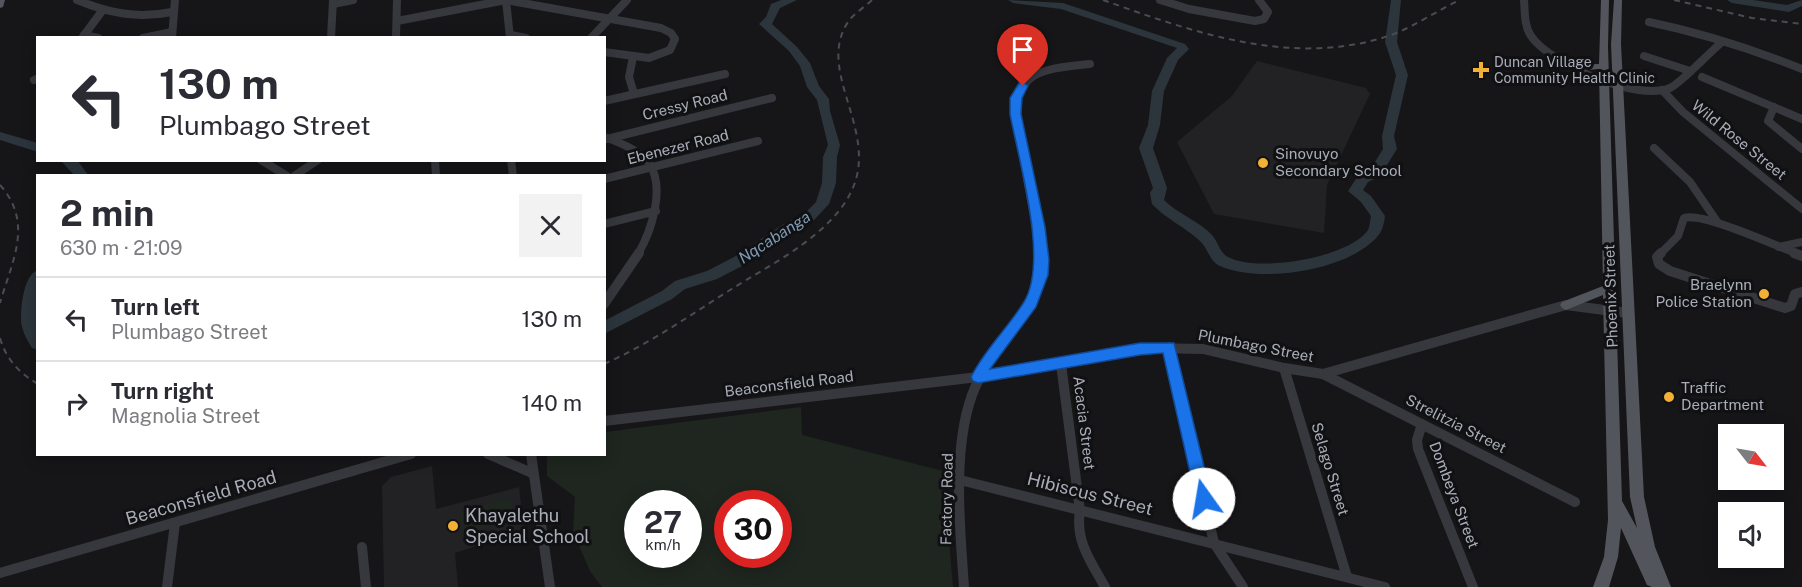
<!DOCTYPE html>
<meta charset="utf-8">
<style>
:root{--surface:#fff;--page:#f2f2f3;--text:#2b2b33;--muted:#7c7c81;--line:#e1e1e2}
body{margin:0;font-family:"Public Sans",sans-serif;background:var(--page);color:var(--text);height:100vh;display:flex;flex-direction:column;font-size:22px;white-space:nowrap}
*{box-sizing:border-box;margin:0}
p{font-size:20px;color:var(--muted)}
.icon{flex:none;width:33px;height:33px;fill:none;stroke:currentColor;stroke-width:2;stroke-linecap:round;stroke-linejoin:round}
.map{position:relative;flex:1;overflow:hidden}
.sheet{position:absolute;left:36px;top:174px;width:570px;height:282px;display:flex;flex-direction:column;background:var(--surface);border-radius:0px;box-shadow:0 3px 15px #0003}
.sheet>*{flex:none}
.guide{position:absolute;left:36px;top:36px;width:570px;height:126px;border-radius:0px;box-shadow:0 3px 15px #0003;background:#fff;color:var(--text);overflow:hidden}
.needle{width:39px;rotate:121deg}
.controls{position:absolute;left:1718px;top:424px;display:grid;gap:12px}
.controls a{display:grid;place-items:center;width:66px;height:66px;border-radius:0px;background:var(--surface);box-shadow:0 3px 15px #0003;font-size:30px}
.speed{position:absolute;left:624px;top:490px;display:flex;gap:12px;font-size:30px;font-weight:700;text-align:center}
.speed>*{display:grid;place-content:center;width:78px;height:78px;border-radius:50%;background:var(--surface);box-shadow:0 3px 15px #0003;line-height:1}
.speed small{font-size:15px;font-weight:400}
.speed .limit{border:9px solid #d22;background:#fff;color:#111}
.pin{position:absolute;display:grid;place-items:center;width:51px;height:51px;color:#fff;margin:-62px -26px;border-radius:50% 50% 50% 0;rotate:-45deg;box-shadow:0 0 6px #0007}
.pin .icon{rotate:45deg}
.me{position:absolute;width:66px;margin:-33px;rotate:347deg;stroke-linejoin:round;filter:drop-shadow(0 0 4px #0008)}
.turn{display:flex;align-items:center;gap:21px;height:126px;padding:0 24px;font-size:27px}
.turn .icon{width:78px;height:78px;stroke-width:2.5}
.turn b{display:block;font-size:42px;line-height:51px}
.round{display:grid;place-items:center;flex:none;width:63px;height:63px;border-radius:0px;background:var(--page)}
.head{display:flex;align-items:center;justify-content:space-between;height:102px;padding:0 24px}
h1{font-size:36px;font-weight:700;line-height:45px}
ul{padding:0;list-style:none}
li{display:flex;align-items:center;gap:18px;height:84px;padding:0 24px;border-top:2px solid var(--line)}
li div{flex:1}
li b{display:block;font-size:22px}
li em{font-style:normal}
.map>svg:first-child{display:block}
</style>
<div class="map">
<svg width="1802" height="587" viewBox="0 0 1802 587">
<rect width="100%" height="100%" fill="#161618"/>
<g fill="#222225">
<path d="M1257,61l109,27 4,6 -43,91 -3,48 -110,-19 -37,-72 55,-46z"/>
<path d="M432,466l4,43 83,-22 5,43 -69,23 3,34h-74l-2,-101 9,-9z"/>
</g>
<g fill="#1e261f" fill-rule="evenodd">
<path d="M801,407l1,28 141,36 10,116h-351l-12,-16 -17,-39 2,-35 -28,-21v-21l57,-1 1,-22zM638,504h50v51h-50zM728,504h50v51h-50z"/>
<path d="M511,497l3,22 -52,16 -2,-23z"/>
</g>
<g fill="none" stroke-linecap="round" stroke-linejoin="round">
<g fill="#2c353c" fill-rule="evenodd">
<path d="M781,0h16l-17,8 -8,16 25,23 13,16 9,23 10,13 1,12 10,34 -3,12 -1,26 -7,21 -15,16 -22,11 -48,34 -27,14 -32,10 -13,10 -68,35v-13l58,-30 13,-10 32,-10 27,-14 48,-32 22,-11 12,-12 6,-19 1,-26 5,-12 -11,-45 -10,-13 -7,-21 -11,-15 -30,-27 7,-7 5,-13z"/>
<path d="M1008,0l55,3 122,41 4,5 -11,11 -14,31 -4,34 -7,23 14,40 -3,12c14,14 35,21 48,35 6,7 8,18 16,22 29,16 121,1 140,-27 2,-4 2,-10 3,-14l-10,-14 -13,-11 10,-15 12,-6 13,-21 -1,-13 14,-61 -11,-33 6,-42h10l-4,42 11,33 -14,61 3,13 -17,27 -12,6 -5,8 8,6 14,20c-1,8 -3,16 -8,21 -30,34 -117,47 -157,29 -11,-5 -12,-18 -20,-25 -15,-14 -34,-22 -48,-37l-2,-11 3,-5 -14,-40 9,-23 4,-34 15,-33 10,-10 -116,-39 -48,-6z"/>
<path d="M1727,0h26l34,5 15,-5v6l-13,6 -57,-9z"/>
<path d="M0,132l38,11v9l-38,-12z"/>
<path d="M60,160h17l12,16h-14z"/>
<path d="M38,270v80l-6,-2c-4,-7 -8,-13 -10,-21 -3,-13 1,-53 16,-57z"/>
</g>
<g stroke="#37383d" stroke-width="8">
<path d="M77,0c32,13 60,19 95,12"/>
<path d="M506,0l4,38"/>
<path d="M1160,0l29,9 66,12 9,-2 4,-7 -9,-12"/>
<path d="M1524,0c1,12 0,26 7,36 19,28 106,66 139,52 10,-4 41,-37 52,-46"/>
<path d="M333,4l20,-4"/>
<path d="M397,21l109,-21 155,28 10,5 4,6 -5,11 -21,8 -45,-6"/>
<path d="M1649,22c53,11 103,27 153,47"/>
<path d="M84,35l14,3"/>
<path d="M511,35l15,3"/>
<path d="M82,38l20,-27"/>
<path d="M143,38l29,-6"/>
<path d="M172,38l3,-38"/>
<path d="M331,38l2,-38"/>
<path d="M396,38l1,-38"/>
<path d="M591,38l36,-38"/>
<path d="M1644,56l46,15"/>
<path d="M633,57l-4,20 5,17"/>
<path d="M1702,77l100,42"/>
<path d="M34,80l4,-2"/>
<path d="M1662,90l21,22 119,97"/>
<path d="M604,101l121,-27"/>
<path d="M1774,107l-6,14 34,28"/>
<path d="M604,137c15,5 35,13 45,26 17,25 2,69 -11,91"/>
<path d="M607,139l165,-41"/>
<path d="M1654,148l36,34 28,41"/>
<path d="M261,160l26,16"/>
<path d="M435,160l1,16"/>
<path d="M511,160l2,16"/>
<path d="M294,176l24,-16"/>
<path d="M604,179l154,-38"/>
<path d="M604,224l52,-13"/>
<path d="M1779,247l23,-5"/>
<path d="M1041,254l-24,-129c-4,-56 27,-56 73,-61"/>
<path d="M1660,254l18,-18 6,-18c19,-6 92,28 114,36"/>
</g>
<g stroke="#37383d" stroke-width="10">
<path d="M1661,253l-4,4 2,7 11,7 115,37 6,-2 4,-12 7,-2"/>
<path d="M1794,253l8,3"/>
<path d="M604,304l35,-51"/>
<path d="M1169,347l45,196 29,44"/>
<path d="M1061,364l19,147c-5,30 11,51 25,76"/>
<path d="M1284,368l63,209"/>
<path d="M1323,374l252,128"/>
<path d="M604,421l374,-44 174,-29 51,1 81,19 39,6 243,-69 62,8"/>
<path d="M1422,424l-5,16 1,9 55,138"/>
<path d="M488,454l44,19"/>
<path d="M531,454l19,133"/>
<path d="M960,480l425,107"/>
<path d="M362,547l4,40"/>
<path d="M0,573l411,-119"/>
<path d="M167,587l8,-64"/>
<path d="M964,587c-4,-59 -12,-136 8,-192 19,-52 73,-86 69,-142"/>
</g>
<g fill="#53555c" fill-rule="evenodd">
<path d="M0,0h5l-2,7 -3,1z"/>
<path d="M1601,0h8l-1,47 14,454 15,27 -7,-31 -19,-453 3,-44h8l-1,44 23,453 11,50 16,40h-19l-5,-2 -26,-57 -3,29 -9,30h-16l11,-30 4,-37 -5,-225 -37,15 -4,-2 -2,-3 2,-3 41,-16 -4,-217 -24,2 -5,-3 5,-3 24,-1z"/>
</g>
<g stroke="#4a4c52" stroke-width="2" stroke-dasharray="6 5" stroke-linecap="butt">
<path d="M1103,0c90,32 184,66 279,38 28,-8 52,-26 78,-38"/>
<path d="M1674,0l78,18 50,6"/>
<path d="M0,185c34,38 12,76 0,118"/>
<path d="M0,338c6,21 19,35 38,46"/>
<path d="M604,364c45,-20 85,-48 126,-74 41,-26 106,-57 124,-105 22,-57 -38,-115 -6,-163 6,-9 17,-15 24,-22"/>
</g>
</g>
<path fill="#1a73e8" stroke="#114b97" stroke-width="1.5" d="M1023,82l5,4 -6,12 -1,16 24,113 4,33 -1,15 -12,32 -46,62 150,-26h34l38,156 -2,5 -6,3 -5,-3 -3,-5 -33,-146 -23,2 -162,28 -5,-2 -2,-4c14,-28 37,-49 53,-75 25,-41 -5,-140 -14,-188v-16l9,-15z"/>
<g fill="#f2b134" stroke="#111113" stroke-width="2">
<path d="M1478 61h6v6h6v6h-6v6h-6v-6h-6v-6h6z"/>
<circle cx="1263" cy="163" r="6"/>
<circle cx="1764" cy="294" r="6"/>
<circle cx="1669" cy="397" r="6"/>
<circle cx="453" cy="526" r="6"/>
</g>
<g text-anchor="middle" stroke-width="6" stroke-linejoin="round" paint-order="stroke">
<g font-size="14" fill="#a8adb8" stroke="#111113" text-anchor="start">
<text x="1494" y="67">Duncan Village<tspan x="1494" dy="16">Community Health Clinic</tspan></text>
</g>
<g font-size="15" fill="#a8adb8" stroke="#111113">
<text transform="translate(685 105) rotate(-14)" y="5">Cressy Road</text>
<text transform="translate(1739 140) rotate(39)" y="5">Wild Rose Street</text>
<text transform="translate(678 147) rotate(-14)" y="5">Ebenezer Road</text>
<text transform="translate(1611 296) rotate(-92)" y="5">Phoenix Street</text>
<text transform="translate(1256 346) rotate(11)" y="5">Plumbago Street</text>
<text transform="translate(789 384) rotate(-7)" y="5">Beaconsfield Road</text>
<text transform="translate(1084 423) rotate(83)" y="5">Acacia Street</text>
<text transform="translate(1456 424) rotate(27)" y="5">Strelitzia Street</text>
<text transform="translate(1330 469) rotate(73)" y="5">Selago Street</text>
<text transform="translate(1454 495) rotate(69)" y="5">Dombeya Street</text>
<text transform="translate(947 499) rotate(-89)" y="5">Factory Road</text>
</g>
<g font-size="15" fill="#a8adb8" stroke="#111113" text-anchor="start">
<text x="1275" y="159">Sinovuyo<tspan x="1275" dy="17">Secondary School</tspan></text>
<text x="1752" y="290" text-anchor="end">Braelynn<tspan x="1752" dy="17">Police Station</tspan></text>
<text x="1681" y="393">Traffic<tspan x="1681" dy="17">Department</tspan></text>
</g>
<g font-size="16" font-style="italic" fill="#7f9bb3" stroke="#111113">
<text transform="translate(774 237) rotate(-33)" y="6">Nqcabanga</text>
</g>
<g font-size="18" fill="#a8adb8" stroke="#111113">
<text transform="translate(1090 494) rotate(14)" y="6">Hibiscus Street</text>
<text transform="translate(201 498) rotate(-16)" y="6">Beaconsfield Road</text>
</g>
<g font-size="18" fill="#a8adb8" stroke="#111113" text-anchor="start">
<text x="465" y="522">Khayalethu<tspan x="465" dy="21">Special School</tspan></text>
</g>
</g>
</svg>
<div class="controls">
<a><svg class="needle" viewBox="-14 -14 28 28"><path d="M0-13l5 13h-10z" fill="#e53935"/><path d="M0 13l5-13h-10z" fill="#7c7c81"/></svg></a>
<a><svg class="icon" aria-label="sound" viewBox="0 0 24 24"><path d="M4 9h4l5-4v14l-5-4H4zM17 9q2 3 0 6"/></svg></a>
</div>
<div class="speed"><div>27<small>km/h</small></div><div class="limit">30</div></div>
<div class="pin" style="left:1023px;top:86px;background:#d93025"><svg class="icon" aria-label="arrive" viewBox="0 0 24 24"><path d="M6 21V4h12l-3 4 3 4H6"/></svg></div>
<svg class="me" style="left:1204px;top:499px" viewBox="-20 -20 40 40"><circle r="19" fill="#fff"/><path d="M0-13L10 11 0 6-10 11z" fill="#1a73e8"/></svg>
<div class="guide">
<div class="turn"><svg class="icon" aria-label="left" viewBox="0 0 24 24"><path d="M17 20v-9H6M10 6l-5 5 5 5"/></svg><div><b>130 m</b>Plumbago Street</div></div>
</div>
<section class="sheet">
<div class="head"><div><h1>2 min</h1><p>630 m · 21:09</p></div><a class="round"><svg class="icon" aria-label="close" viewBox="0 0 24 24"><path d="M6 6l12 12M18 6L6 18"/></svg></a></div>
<ul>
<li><svg class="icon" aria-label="left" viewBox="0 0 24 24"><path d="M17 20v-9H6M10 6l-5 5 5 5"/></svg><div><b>Turn left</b><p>Plumbago Street</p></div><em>130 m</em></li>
<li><svg class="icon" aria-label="right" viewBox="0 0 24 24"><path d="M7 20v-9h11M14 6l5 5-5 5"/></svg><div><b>Turn right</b><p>Magnolia Street</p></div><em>140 m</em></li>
</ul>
</section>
</div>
